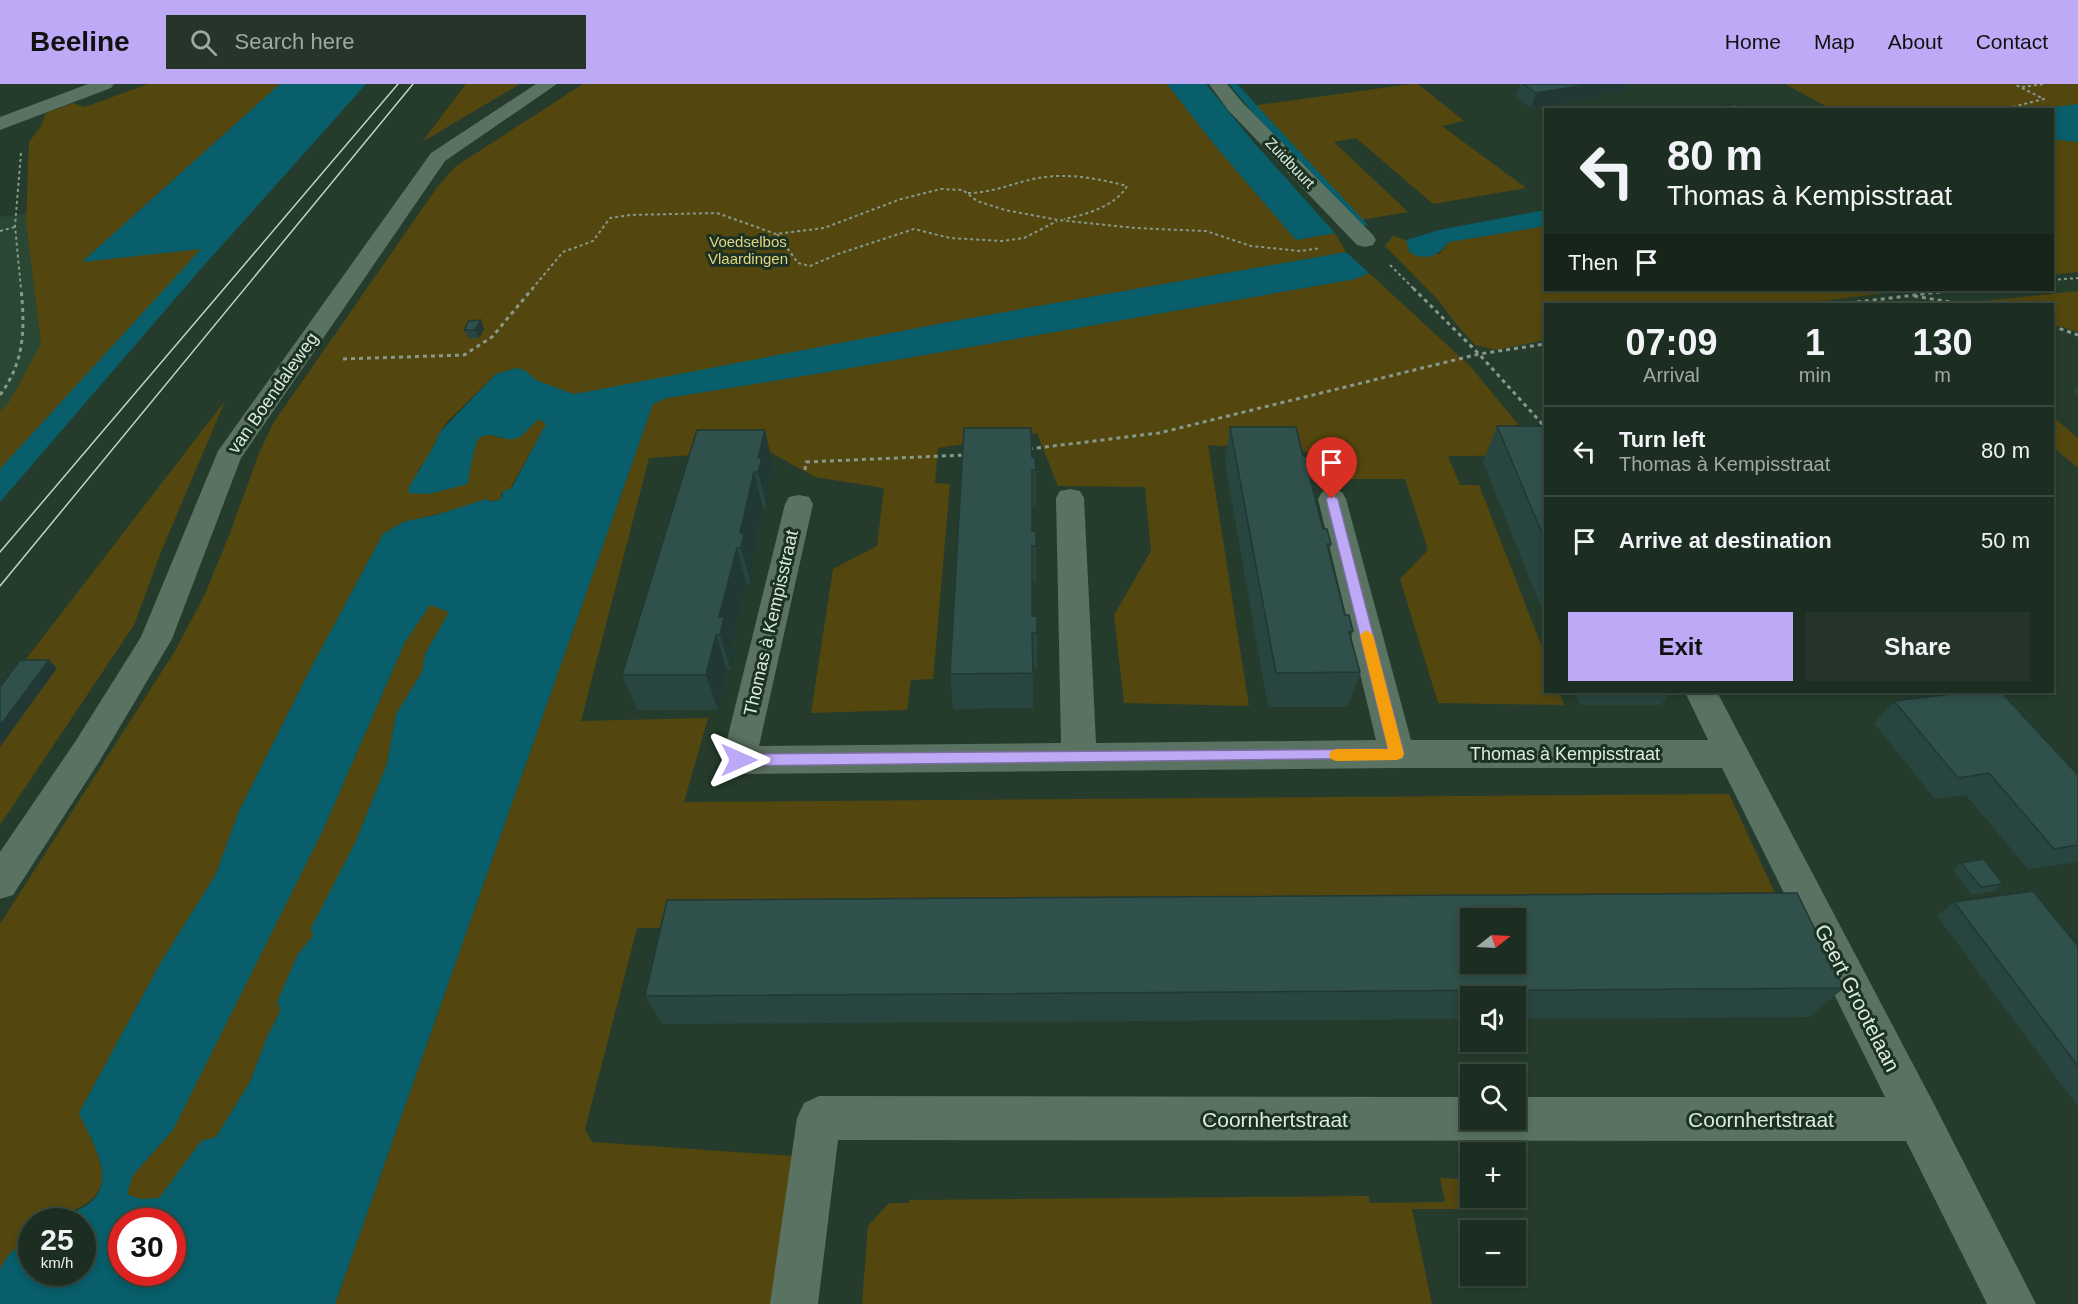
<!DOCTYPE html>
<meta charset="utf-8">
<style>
:root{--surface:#1c2d21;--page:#25352a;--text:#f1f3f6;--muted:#a0a8a5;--line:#3a493f;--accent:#bda9f5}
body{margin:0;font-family:Arial,sans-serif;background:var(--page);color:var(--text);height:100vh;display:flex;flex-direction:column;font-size:22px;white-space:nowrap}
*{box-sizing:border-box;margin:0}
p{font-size:20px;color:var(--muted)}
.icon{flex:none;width:33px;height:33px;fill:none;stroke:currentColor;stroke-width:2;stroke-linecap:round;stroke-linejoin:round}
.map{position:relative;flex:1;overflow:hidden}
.side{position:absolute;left:1544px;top:219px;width:510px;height:390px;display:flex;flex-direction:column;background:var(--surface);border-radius:0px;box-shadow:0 3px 9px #0003,0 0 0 2px var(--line)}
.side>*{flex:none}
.guide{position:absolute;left:1544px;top:24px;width:510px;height:183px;border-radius:0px;box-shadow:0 3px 9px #0003,0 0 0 2px var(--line);background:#1c2d21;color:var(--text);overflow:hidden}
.needle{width:39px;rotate:72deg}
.tools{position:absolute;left:1460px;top:824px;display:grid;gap:12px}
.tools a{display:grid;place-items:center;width:66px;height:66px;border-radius:0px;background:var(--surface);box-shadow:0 3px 9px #0003,0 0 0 2px var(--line);font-size:30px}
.speed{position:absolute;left:18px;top:1124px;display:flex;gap:12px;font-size:30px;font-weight:700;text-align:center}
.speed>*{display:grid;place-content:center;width:78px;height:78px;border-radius:50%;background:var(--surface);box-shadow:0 3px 9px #0003,0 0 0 2px var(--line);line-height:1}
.speed small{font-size:15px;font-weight:400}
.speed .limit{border:9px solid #d22;background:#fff;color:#111}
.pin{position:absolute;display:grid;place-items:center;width:51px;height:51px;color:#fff;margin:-62px -26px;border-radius:50% 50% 50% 0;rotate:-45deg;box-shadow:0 0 6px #0007}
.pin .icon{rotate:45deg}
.me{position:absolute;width:66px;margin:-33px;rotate:90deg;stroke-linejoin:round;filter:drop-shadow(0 0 4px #0008)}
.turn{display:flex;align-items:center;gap:21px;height:126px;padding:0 24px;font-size:27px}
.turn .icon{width:78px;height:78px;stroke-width:2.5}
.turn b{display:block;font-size:42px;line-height:51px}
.then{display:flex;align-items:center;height:57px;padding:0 24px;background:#0003;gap:12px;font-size:22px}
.eta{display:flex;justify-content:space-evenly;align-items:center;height:102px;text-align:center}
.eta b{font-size:36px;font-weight:600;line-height:42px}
.action{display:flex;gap:12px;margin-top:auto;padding:12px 24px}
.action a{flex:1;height:69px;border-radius:0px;background:var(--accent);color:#111;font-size:24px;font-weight:600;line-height:69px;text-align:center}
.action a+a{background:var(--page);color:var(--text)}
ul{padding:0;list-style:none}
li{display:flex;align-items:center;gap:18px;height:90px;padding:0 24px;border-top:2px solid var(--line)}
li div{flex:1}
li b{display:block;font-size:22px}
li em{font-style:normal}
header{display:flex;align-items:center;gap:36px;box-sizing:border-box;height:84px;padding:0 30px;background:var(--accent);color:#111}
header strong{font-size:28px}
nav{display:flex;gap:33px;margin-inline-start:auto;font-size:21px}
.search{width:420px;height:54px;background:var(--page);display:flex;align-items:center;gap:15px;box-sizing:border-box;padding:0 21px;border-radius:0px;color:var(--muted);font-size:22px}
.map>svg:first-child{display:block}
</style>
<header>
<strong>Beeline</strong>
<div class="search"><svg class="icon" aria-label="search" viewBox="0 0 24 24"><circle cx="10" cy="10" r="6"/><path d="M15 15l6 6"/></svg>Search here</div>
<nav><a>Home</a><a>Map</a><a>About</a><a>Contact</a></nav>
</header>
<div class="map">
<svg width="2078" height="1220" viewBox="0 0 2078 1220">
<rect width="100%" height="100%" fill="#253c2c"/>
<path fill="#294733" d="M57,125l23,176 -80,86v-254z"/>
<g fill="#53470f">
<path d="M148,0h132l-197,177 119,-12 -202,220v-58l9,-9 32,-58 -15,-122 3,-80 12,-16 5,-13 27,-10 12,4z"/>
<path d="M466,0h54l-98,58z"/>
<path d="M583,0h584l50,64 79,92 39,-7 11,19 -392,69 -340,67 -41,6 -37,-14 -19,-12 -21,6 -49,48 -7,10 -14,29 -9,10 51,1c5,-9 4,-22 9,-31 7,-12 22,-2 31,-2 14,0 20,-12 31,-20l7,5 -36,65 -9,5v5l-98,23 -20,12 -71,132 -73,145 -23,63 -55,88 -82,151c15,35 45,75 -3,96 -20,9 -21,12 -44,12l-1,13 -24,23 -7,12v-345l175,-273 30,-57 25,-61 29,-80 15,-31 164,-236 18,-20z"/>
<path d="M1411,0h7l46,37 -22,5 84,62 -93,16 -77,-66 -22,4 74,70 -48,8 -109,-114z"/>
<path d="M1785,0h293v20l-41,6 -206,-1z"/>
<path d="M2052,55l26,3v130l-26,3z"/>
<path d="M1545,142v64h365l-113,14h-252v36l-48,10 -22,-5 -18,-20 -18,-24 -54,-55 8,-10 13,4 4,13 29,1 10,-12z"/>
<path d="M1369,189l101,93 65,79 5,10 -92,1 12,29h19l66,170v37h14l5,13 -126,-2 -38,-124 28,-29 -23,-71h-81l-12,-27 -104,-7 41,261 -125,-3 -10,-88 37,-64 -6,-64 -87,-1 -21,-53 -99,15 -3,35 15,1 -17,195 -22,1 -4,30 -96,3 22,-144 44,-23 7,-58 -69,-11 -49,-27 -117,8 -68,263 127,-3 -24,84 1045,-8 60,129 -319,-5v7l-833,3 -52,201 7,13 202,14 -20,148h-439l318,-900 14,-6 149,-24 539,-95z"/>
<path d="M2078,207v41l-26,-8v-20l-88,-1z"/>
<path d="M225,317l-64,151 -27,73 -134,200v-132z"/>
<path d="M2052,332l26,22v30l-26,-22z"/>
<path d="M430,521l20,7 -25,42 -3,18 -26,42 -9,50 -31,77 -43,95 -15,18 -20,48 3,7 -14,28 -17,45 -34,55 -15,5 -42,57h-19l-14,-5 7,-19 40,-45 150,-300 82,-188z"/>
<path d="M1440,1094l18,1 7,30h-53l20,95h-570l6,-78 21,-23h20l1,-3 459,-4 1,7 75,-1z"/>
</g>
<g fill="#085e6a" fill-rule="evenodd">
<path d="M280,0h86l-167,187 -199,231v-33l201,-220 -119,13z"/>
<path d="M1167,0h39l50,61 79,88 -39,7 -79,-92z"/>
<path d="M1229,0h8l131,141 -7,1 -107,-112z"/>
<path d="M2078,20v38l-26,-3v-29l-15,-1z"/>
<path d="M1545,126v16l-96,16c-12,14 -21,19 -39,11l-4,-13 33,-10z"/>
<path d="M1346,168l23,21 -14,6 -539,95 -149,24 -14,6 -318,900h-335v-35l7,-12 24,-23 1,38h50v-51h-29c12,-6 30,-11 39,-20 25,-24 -2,-62 -13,-88l82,-151 55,-88 23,-63 73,-145 71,-132 20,-12 33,-7 50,-16 6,3 9,-3 3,-9 7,-1 35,-65 -7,-5c-7,5 -15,17 -22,19 -10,4 -19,-3 -28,-3 -5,0 -10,2 -12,7 -3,5 -9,36 -9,42l-39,10 -21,-1 2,-8 24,-39 6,-14 56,-58 21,-6 9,3 10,9 37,14 13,-2 368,-71zM430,521l19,7 -24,42 -3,18 -26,42 -9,50 -31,77 -45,87 2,8 -15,18 -21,48 4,8 -14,27 -17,45 -34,55 -15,4 -42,57 -19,1 -13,-5 6,-19 40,-45 150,-300 82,-188zM122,1137h50v51h-50z"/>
</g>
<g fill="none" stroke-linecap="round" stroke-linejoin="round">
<g stroke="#86998c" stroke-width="2" stroke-dasharray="3 3" stroke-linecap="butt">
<path d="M2022,3l22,-3"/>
<path d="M2001,26l43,-11 -30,-15"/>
<path d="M21,69l-6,73 6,63"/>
<path d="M968,109c23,0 43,-9 65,-14 32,-7 63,-1 94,7 -11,20 -42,29 -63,33"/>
<path d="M0,147l15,-4"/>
<path d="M777,150l21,29 12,3 28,-12 76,-25 36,9 52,3 22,-3 33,-17"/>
<path d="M1390,181l24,24"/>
<path d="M2052,196l26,-2"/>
<path d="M532,205l31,-37 30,-11 17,-23 20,-3 87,-2 59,21 48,-6 77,-29 40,-10 22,1 14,11 28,9 53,10 77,8 71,3 45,15 49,5 21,-3"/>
</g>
<g stroke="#86998c" stroke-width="3" stroke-dasharray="4 4" stroke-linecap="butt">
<path d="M1413,204l66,66 66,73"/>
<path d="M1914,212l48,8"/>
<path d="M1841,220l115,-14"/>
<path d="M2052,242l26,9"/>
<path d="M343,275l121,-4 28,-18 41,-49"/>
<path d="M0,311c25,-34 25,-66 21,-107"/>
<path d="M1029,365l130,-16 320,-79 66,-10"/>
<path d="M805,386l1,-8 159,-7"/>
</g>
<g fill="#5a7261" fill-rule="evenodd">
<path d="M88,0h26l-3,4 -111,42v-13z"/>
<path d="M536,0h21l-112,77 -204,297 -69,181 -73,123 -86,133 -13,4v-47l75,-110 66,-105 77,-186 213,-298z"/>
<path d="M1209,0h18l15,18 131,133 3,5 -3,5 -8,2 -8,-2 -129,-135z"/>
<path d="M1070,405l10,2 4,7 12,245 280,-3 -58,-241 4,-7 10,-2 10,2 4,7 65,241h297l-23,-48h32l217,412 102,200h-49l-81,-163 -1068,-1 -20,164h-48l27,-186 7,-15 15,-7 651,1v22h45v-22h370l-163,-329h-325l-658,6 -12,-4 -5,-10 63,-256 4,-7 10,-2 10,2 4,7 -54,242 302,-3 -5,-245 4,-7z"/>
</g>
<g stroke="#c3d3c8" stroke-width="1.5">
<path d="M0,468l398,-468"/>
<path d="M0,502l413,-502"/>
</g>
</g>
<g fill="#284540">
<path d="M1520,0h105l-3,8 -91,16 -15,-12z"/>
<path d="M484,245l-5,9h-11l-4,-8z"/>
<path d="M2078,302v10l-5,-4z"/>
<path d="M1497,342h48v191l-62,-155z"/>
<path d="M1230,343l73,29 9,14 -2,8 13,51 8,15 -2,8 16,63 8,16 -2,7 9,34 -12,35h-80l-43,-244z"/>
<path d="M697,346l76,36 -5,19 2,9 -3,13 -4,1 -11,52 2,8 -3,16 -5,-1 -14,61 3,8 -4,18h-4l-9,40h-81l-15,-35z"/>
<path d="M1032,373l4,13v36h-4v25l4,15v36h-4v34l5,17v35h-4v40l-80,1 -3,-35z"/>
<path d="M1575,608h95l-9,13h-81z"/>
<path d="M1894,617l184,74v87l-50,7 -62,-74 -31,4 -61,-76z"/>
<path d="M1961,779l42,21 -9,7 -22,4 -19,-25z"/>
<path d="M1954,818l124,44v161l-141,-191z"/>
<path d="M1844,904l-35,29 -294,2v-23h-45v23l-808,5 -17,-28z"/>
</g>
<g fill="#213834">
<path d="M1592,0h33l-3,8 -91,16 5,-15z"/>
<path d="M481,236l3,9 -5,9 -4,-8z"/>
<path d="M765,346l8,36 -5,19 2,9 -3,13 -9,-35v-14z"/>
<path d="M754,388l9,36 -11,52 2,8 -3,16 -10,-36 -1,-15z"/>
<path d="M737,464l9,35 -14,61 3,8 -4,18 -11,-35 -1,-18z"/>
<path d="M716,551l11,35 -9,40 -12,-35z"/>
<path d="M49,576l8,8 -57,79v-21z"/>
</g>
<g fill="#2f504b" stroke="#213834" stroke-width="1.5" fill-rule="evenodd">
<path d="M1523,0h69l-56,9z"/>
<path d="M1735,20l10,6h-42z"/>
<path d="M481,236l-6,10h-11l5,-9z"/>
<path d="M1497,342h48v114z"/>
<path d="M1230,343h66l7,29 5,1 4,13h-4l15,59h4l4,15h-4l18,71h4l4,16 -4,1 11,40 -84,1z"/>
<path d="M964,344h67l1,29h3l1,13h-4v61h4v15h-4v70h5v17h-5l1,40 -83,1z"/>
<path d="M697,346h68l-7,28h4l-4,14h-4l-14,61h4l-3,15h-4l-18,69h5l-4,18h-4l-10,40h-84z"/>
<path d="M20,576h29l-49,66v-39z"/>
<path d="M1969,608h32l77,83v70l-24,4 -65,-76 -31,5 -64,-77z"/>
<path d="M1984,775l19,25 -22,3 -20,-24z"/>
<path d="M2033,807l45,55v120l-124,-164z"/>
<path d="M1797,809l47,95 -1199,8 22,-96zM1470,834h45v45h-45z"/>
</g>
<path fill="#bda9f5" stroke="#7b6e9f" stroke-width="1.5" d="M1332,411l6,4 66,255 -2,4 -663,8 -5,-2 -2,-4 2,-4 5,-2 649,-5 -62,-250z"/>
<path fill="#f59e0b" d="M1367,546l6,5 31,119 -2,4 -5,2 -61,1 -5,-2 -2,-4 2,-4 5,-2h52l-28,-114z"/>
<g text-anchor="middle" stroke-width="6" stroke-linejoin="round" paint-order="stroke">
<g font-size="15" fill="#dceae0" stroke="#1b3223">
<text transform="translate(1290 79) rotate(46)" y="5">Zuidbuurt</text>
</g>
<g font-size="15" fill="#e5d280" stroke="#1b3223">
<text x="748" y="163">Voedselbos<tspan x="748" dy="17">Vlaardingen</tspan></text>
</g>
<g font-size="18" fill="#dceae0" stroke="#1b3223">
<text transform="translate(273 309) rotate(-55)" y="6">van Boendaleweg</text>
<text transform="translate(771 539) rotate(-77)" y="6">Thomas à Kempisstraat</text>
<text x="1565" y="676">Thomas à Kempisstraat</text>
</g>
<g font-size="21" fill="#dceae0" stroke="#1b3223">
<text transform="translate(1857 914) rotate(63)" y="7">Geert Grootelaan</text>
<text x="1275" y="1043">Coornhertstraat</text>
<text x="1761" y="1043">Coornhertstraat</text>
</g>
</g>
</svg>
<div class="tools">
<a><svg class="needle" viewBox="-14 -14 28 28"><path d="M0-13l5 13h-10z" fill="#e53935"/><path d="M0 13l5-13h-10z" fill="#a0a8a5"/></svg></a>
<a><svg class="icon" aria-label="sound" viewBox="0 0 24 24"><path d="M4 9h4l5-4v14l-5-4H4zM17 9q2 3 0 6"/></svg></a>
<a><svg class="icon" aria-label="search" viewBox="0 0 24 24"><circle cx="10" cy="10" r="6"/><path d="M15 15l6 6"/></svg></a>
<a>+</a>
<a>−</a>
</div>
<div class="speed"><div>25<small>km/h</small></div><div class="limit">30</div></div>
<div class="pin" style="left:1332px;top:415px;background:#d93025"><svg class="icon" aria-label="arrive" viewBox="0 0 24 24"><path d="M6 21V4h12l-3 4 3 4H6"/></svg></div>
<svg class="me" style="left:739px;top:676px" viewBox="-20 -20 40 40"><path d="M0-17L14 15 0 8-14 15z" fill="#bda9f5" stroke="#fff" stroke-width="4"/></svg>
<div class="guide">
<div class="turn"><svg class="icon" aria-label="left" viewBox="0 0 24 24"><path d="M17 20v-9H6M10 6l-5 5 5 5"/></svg><div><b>80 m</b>Thomas à Kempisstraat</div></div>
<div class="then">Then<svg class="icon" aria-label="arrive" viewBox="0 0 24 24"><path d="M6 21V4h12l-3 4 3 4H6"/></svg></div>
</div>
<section class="side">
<div class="eta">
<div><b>07:09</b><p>Arrival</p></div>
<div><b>1</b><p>min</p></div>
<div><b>130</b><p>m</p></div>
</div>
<ul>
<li><svg class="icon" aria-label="left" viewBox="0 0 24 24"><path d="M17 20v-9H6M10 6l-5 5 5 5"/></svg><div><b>Turn left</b><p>Thomas à Kempisstraat</p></div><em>80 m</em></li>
<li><svg class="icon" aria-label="arrive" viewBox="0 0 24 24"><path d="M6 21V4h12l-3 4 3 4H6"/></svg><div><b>Arrive at destination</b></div><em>50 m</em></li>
</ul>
<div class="action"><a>Exit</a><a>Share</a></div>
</section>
</div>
